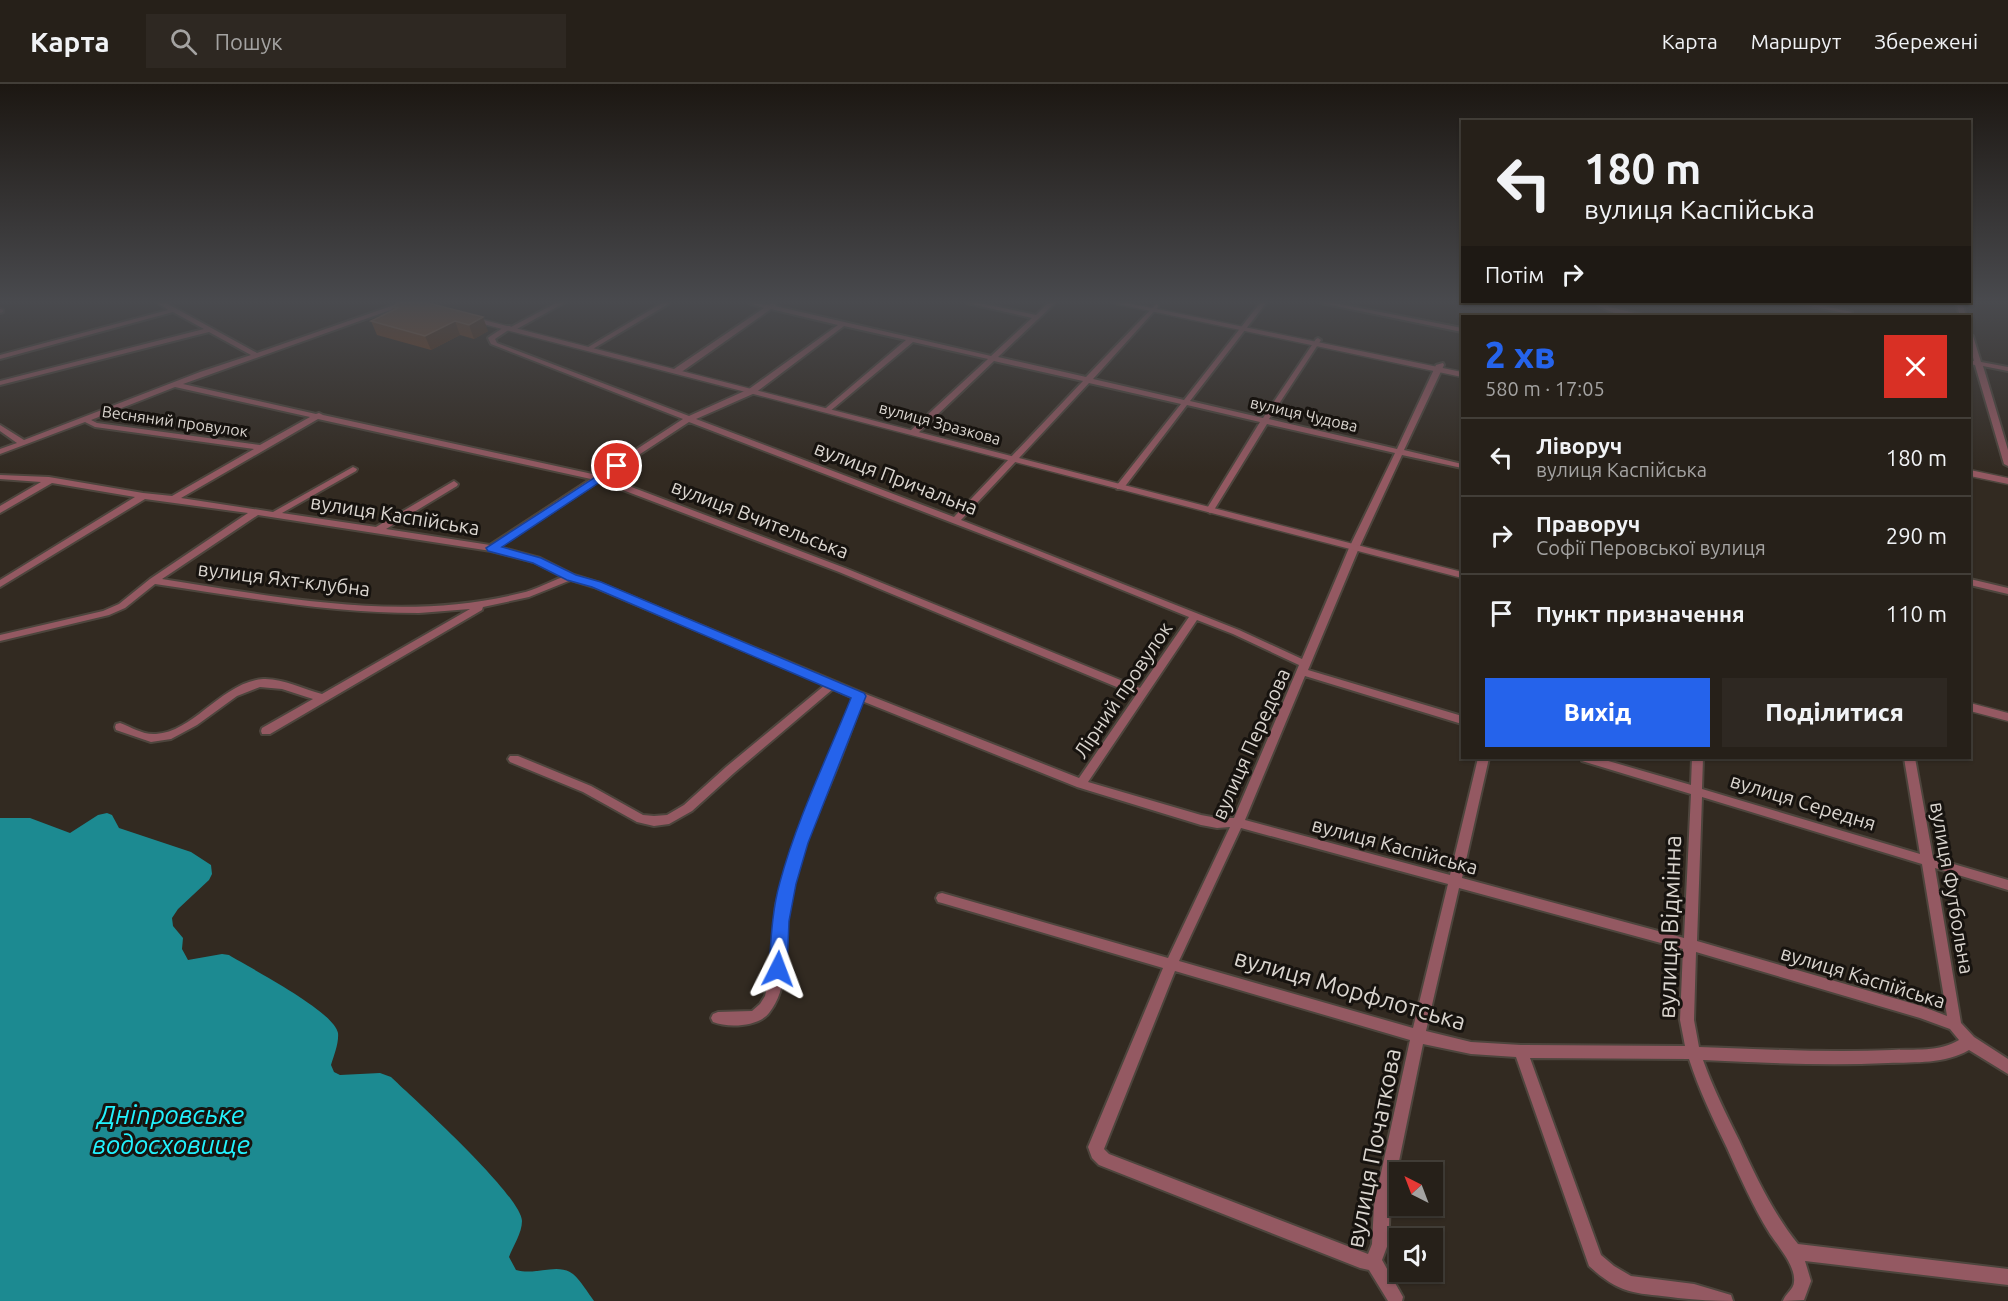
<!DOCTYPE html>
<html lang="uk">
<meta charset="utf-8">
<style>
:root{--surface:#262019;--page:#2e2822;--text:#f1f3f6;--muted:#a4a3a2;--line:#423e38;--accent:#2563eb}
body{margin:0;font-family:Ubuntu,sans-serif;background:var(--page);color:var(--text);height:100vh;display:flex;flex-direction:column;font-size:22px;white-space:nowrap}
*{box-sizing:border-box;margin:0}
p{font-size:20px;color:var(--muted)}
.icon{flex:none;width:33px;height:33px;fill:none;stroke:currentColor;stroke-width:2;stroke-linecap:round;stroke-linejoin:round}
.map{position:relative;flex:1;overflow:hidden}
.side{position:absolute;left:1461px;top:231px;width:510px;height:444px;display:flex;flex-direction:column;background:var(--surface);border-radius:0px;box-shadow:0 2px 4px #0004,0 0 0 2px var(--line)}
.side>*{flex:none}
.banner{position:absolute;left:1461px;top:36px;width:510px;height:183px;border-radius:0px;box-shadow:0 2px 4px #0004,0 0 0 2px var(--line);background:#262019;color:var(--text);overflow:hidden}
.needle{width:39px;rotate:318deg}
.buttons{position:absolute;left:1389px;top:1078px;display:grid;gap:12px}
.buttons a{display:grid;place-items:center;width:54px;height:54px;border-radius:0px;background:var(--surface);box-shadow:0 2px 4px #0004,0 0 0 2px var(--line);font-size:30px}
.pin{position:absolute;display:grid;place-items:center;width:51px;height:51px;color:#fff;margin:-26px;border:3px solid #fff;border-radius:50%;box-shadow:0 2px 6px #0007}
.me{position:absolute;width:66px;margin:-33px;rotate:3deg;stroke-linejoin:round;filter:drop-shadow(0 0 4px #0008)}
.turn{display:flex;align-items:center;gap:21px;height:126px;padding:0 24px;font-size:27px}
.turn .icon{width:78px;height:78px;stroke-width:2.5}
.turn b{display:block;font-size:42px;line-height:51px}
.then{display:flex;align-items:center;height:57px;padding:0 24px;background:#0003;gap:12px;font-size:22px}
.round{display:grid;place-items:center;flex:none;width:63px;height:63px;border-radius:0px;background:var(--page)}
.summary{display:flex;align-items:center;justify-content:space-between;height:102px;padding:0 24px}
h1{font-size:36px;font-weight:800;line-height:45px;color:var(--accent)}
.button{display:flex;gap:12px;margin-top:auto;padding:12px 24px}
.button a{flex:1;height:69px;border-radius:0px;background:var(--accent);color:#fff;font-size:24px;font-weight:800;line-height:69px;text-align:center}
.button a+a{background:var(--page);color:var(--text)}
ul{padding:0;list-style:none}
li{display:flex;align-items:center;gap:18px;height:78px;padding:0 24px;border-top:2px solid var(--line)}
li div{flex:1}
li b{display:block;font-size:22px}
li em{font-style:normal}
header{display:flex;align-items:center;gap:36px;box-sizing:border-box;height:84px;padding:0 30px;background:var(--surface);border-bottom:2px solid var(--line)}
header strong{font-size:28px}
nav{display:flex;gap:33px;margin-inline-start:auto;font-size:21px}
.search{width:420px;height:54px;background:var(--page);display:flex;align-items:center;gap:15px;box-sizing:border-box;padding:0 21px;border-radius:0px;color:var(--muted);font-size:22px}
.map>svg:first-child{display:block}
</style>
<header>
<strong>Карта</strong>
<div class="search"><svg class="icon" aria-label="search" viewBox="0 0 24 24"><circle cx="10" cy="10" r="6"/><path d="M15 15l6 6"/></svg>Пошук</div>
<nav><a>Карта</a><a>Маршрут</a><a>Збережені</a></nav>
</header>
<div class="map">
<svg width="2008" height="1217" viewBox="0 0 2008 1217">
<rect width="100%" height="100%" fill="#322a21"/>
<path fill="#1c8a91" d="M107,729l5,2 7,13 72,24 20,13 1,9 -3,6 -31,29 -6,9 1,8 10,12 -1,11 6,11 34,-6 7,1c21,13 105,56 109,78 1,10 -4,22 -7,32l3,7 6,3 40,-2 11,4c23,22 130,118 131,144 0,12 -9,25 -13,36l7,13c21,6 41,-8 57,4 8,7 15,19 21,27h-594v-483h30l40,15 28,-18z"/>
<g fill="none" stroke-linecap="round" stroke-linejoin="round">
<defs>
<g id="minor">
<path d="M158,219h8l91,50 143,-50h10l-227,81 133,30 3,-1 4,2 274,60 86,-56 -192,-75 -3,-6 1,-1 17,-11h4l1,1 45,-24h8l-49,27 -5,-1 -15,10 2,4 192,73 60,-27 89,-64 -67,-16 -91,64h-6v-4l90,-61 -15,-5 20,2 4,-2 3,2 -1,1 216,50 41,-38 -65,-15h13l56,12 12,-12h7l-57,54 88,20 70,-73 2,1v2l-65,72 91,21 76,-97h6l-76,98 73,17 53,-79 2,-1 3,2 -52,79 128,30 39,-84 7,-2 1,2 -40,85 58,14v4l-60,-13 -43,93 -51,122 154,46v8l-157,-48 -60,144 205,55 28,-117h11l-27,120 222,60 7,-144 -109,-33 -1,-3h17l93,27 1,-27h11l-1,31 218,65 -16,-96h11l18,100 75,22v10l-73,-22 26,155 13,14 34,22v15l-39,-24c-24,14 -53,12 -81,13 -62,3 -123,0 -185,-3 10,28 23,54 36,80 17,37 34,73 59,104l210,25v16l-203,-24 6,20 -7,19 -21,1c2,-7 11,-12 11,-19 2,-16 -16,-36 -24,-48 -17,-27 -30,-57 -43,-86 -14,-29 -28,-58 -38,-89l-159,-1 71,197 13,11 17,10 63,8 37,11 2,6c-19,0 -36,-1 -55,-3 -42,-6 -55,-1 -89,-32l-73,-209 -45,-3 -48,-10 -33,161 -2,39 -6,16 21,37 -1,4h-14l-19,-31 -9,-2 -261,-103 -7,-7 -4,-11 75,-179 -221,-65 -4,-1 -2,-4 2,-4 4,-1 226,65 62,-131 -13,1 -16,-3 -124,-38 -215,-86c-10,27 -20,55 -31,81 -19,46 -41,93 -45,143 -2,30 3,63 -17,88 -11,14 -41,15 -56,9l-2,-4 2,-4 5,-2 34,-1 8,-7 5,-8 6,-28 5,-63 10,-37 67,-170 -20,-9 -99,84 -42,38 -23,13 -15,2 -17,-4 -54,-30 -73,-30 -2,-3 2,-3h8l73,30 52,29 11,1 13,-1 17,-10 42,-38 99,-82 -231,-98 -23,-7 -42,17 -46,10 -1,3 -212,124h-8l-1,-3 1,-3 51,-29 -31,-10 -22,-2 -23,9 -40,29 -26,14 -20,3 -35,-12 -1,-3 1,-3 4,-1c11,4 23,12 36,11 38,-2 65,-51 107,-55 19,-1 40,10 59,15l148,-85c-17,1 -34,3 -51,4 -89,0 -176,-16 -264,-29l-30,24 -16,7 -109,26v-6l103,-24 16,-7 31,-25 98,-66 -103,-14 -145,88v-7l135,-83 -83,-14 -52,30v-7l41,-24 -41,-3v-4l49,2 94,16 29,3 82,-47 -159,-22 -10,-5 -85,32v-5l17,-6 -17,-12v-6l24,15 176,-68 51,-17 -42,-23 -209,53v-4l204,-52 -31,-17 -173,47v-4l168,-45zM844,242l62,14 -80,68 -1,2 4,2 84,-70 75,17 -77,71v4h6l77,-73 89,20 -129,136 -258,-98 59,-26zM1089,299l92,21 -64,81v4h6l64,-84 73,17 -54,88 4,3 4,-3 53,-86 128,29 -46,95 -47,111 -63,-29 -278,-110zM175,303l135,30 -50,28 -163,-22 -6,-3zM318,335l273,60 -101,66 -104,-16 71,-43 1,-2 -4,-3 -78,46 -94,-14 74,-42 1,-2 -4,-2 -80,45 -92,-14zM689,338l337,129 163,66 -49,71 -295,-120 -240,-91zM599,397l240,91 297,123 -57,83 -216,-85 -263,-110 -26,-8 -34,-17 -41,-11zM258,431l233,36 43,11 29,15c-14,5 -28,13 -42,16 -118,30 -242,4 -359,-14zM1197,536l36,14 66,31 -65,153h-17l-16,-3 -113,-33zM1702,713l220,67 25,152 -26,-10 -224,-65zM1241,744l207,56 -35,144 -234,-67zM1459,804l224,61 -3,71 5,26 -164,-1 -50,-3 -45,-11zM1696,868l224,66 30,11 9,11c-19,12 -45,9 -67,10 -64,3 -128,-1 -193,-3l-5,-27zM1175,887l235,69 -36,165 -2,39 -4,10 -259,-100 -5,-5z"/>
<path d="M662,219h8l-79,47 -6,-1z"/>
<path d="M1321,219h13l128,25v4z"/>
<path d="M1596,219h8l6,4 37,9c-16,2 -39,-2 -51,-13z"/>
<path d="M1796,219h14l42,9 -3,2z"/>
<path d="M1956,219h6l4,13h-6z"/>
<path d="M0,225l3,1v2l-3,1z"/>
<path d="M1970,250l3,2 8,26 27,5v4l-25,-5 25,84v16l-4,-2 -29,-99 -5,-1v-4l4,1 -4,-15z"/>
<path d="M1970,495l38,9v6l-38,-9z"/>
</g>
<g id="tertiary">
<path d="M1113,219h15l334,69v5z"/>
<path d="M468,232l994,256v6l-994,-258z"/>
<path d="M1970,386l38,8v6l-38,-8z"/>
<path d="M1970,619l38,10v8l-38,-10z"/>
</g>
</defs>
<use href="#minor" stroke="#4d453d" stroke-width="4"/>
<use href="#tertiary" stroke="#4d453d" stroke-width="3"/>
<use href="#minor" fill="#945962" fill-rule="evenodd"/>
<use href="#tertiary" fill="#945962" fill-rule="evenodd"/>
</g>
<path fill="#743f1f" d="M428,219l60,28 -14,8 -14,-4 -29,15 -54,-15 -6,-14 22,-10 -1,-4z"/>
<g fill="#553018">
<path d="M483,233l5,14 -14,8 -5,-14z"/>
<path d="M455,237l5,14 -29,15 -6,-14z"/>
</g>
<path fill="#7f4f32" stroke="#8d644b" stroke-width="1.5" d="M399,219h29l55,14 -14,8 -14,-4 -30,15 -54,-15 27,-13 -6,-1z"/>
<linearGradient id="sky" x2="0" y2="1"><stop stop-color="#1c1712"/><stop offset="0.56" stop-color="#494a4e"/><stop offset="1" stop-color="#494a4e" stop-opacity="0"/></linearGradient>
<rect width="2008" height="389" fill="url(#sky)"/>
<path fill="#2563eb" stroke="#184099" stroke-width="1.5" d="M617,379l4,1v4l-119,79 39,11 35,17 25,7 263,111 2,3 -58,147 -12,41 -7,37 -2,48 -3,5 -6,2 -6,-2 -3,-5c2,-29 3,-59 11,-87 17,-63 47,-124 71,-184l-259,-111 -25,-7 -34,-17 -45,-12 -2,-3z"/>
<g text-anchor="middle" stroke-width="6" stroke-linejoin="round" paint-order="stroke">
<g font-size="16" fill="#dad5cf" stroke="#17130f">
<text transform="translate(1304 330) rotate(13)" y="6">вулиця Чудова</text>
<text transform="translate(175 337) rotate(8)" y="6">Весняний провулок</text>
<text transform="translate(940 339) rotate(15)" y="6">вулиця Зразкова</text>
</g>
<g font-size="20" fill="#dad5cf" stroke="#17130f">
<text transform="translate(896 394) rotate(21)" y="7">вулиця Причальна</text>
<text transform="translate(395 431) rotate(9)" y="7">вулиця Каспійська</text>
<text transform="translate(760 435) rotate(21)" y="7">вулиця Вчительська</text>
<text transform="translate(284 495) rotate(7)" y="7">вулиця Яхт-клубна</text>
<text transform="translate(1123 606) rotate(-56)" y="7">Лірний провулок</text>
<text transform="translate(1251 660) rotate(-66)" y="7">вулиця Передова</text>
<text transform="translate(1803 718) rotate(17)" y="7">вулиця Середня</text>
<text transform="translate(1395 762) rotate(15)" y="7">вулиця Каспійська</text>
<text transform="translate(1952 804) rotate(80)" y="7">вулиця Футбольна</text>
<text transform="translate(1863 893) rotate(17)" y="7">вулиця Каспійська</text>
</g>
<g font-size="24" fill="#dad5cf" stroke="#17130f">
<text transform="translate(1670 843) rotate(-88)" y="8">вулиця Відмінна</text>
<text transform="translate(1350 906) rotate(16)" y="8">вулиця Морфлотська</text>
<text transform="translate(1374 1064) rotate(-79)" y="8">вулиця Початкова</text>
</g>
<g font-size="26" font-style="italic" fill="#22f2fe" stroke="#17130f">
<text x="171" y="1040">Дніпровське<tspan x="171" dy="30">водосховище</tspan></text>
</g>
</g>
</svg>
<div class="buttons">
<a><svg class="needle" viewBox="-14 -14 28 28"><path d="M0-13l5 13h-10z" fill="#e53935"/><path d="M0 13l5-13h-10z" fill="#a4a3a2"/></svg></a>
<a><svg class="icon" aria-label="sound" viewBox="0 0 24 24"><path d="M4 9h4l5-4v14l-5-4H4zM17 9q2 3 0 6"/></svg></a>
</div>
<div class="pin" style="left:617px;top:382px;background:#d93025"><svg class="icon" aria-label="arrive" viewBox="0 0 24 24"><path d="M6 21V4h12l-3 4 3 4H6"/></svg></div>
<svg class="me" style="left:778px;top:885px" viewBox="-20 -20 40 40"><path d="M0-17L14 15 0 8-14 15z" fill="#2563eb" stroke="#fff" stroke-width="4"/></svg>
<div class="banner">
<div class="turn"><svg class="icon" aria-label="left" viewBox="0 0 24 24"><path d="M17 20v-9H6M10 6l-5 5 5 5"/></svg><div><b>180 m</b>вулиця Каспійська</div></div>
<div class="then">Потім<svg class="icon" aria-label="right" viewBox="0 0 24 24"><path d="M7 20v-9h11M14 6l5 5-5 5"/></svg></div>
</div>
<section class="side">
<div class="summary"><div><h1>2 хв</h1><p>580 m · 17:05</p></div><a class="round" style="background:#d93025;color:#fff"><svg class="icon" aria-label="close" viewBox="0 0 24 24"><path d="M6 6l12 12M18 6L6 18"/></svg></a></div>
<ul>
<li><svg class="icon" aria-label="left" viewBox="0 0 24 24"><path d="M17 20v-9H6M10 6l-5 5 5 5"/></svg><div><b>Ліворуч</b><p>вулиця Каспійська</p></div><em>180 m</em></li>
<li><svg class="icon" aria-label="right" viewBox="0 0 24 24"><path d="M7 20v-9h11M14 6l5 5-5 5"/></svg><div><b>Праворуч</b><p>Софії Перовської вулиця</p></div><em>290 m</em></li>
<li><svg class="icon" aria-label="arrive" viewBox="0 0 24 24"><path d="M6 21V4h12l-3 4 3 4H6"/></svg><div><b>Пункт призначення</b></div><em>110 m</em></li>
</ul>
<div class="button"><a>Вихід</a><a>Поділитися</a></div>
</section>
</div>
